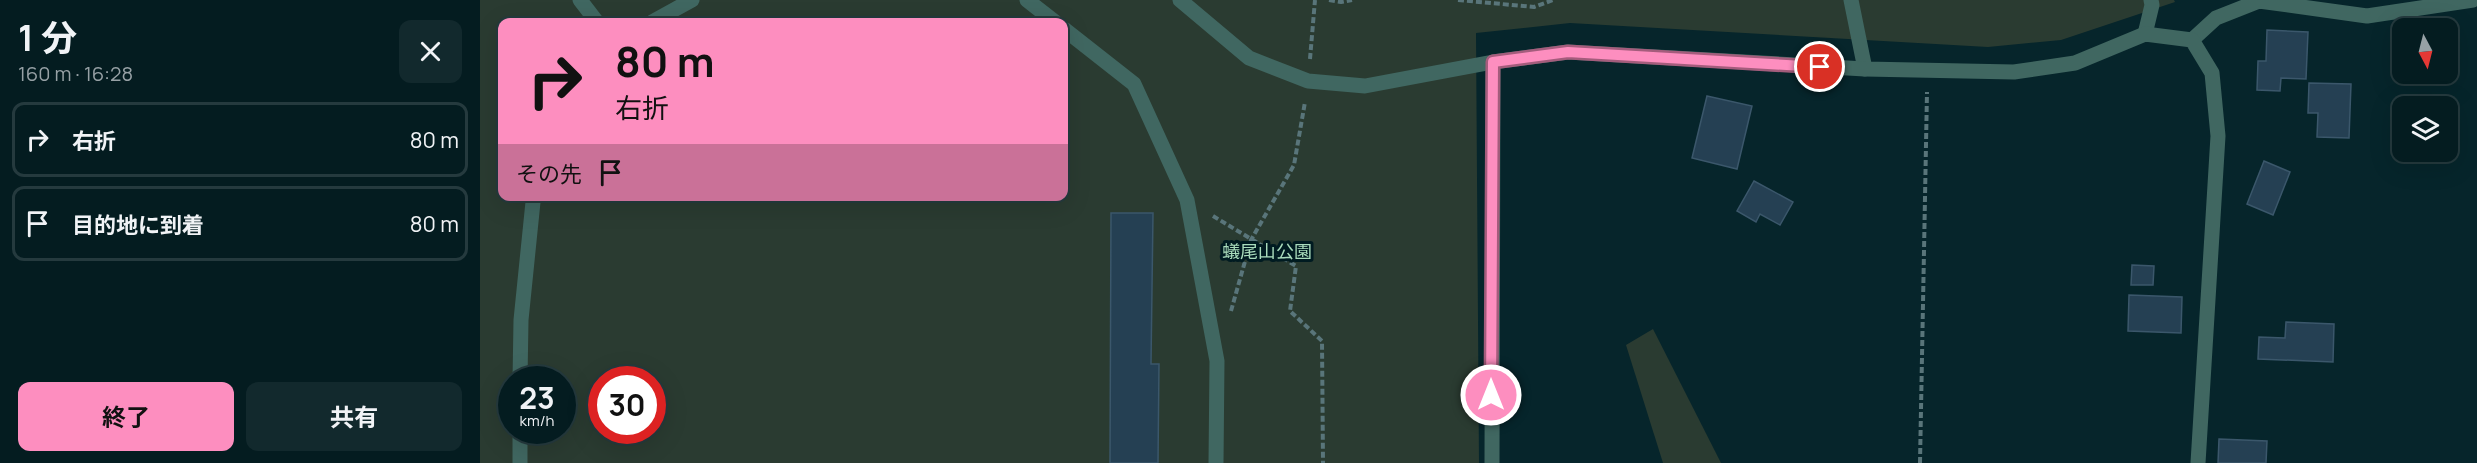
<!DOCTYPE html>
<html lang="ja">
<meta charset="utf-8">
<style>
:root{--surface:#041c20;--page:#12292d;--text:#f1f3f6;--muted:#97a1a5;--line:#253a3e;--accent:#fd8ebf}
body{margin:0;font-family:Manrope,"Noto Sans JP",sans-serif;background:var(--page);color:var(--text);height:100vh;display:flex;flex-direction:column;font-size:22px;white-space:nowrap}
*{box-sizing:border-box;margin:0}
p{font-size:20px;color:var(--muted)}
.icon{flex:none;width:33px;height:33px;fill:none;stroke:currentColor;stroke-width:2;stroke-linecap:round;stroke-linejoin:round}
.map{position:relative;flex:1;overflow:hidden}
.side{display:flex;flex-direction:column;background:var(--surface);width:480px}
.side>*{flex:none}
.banner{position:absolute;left:18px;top:18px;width:570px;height:183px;border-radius:12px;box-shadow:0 6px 24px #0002,0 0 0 2px var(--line);background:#fd8ebf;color:#111;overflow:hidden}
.needle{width:39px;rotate:173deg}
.controls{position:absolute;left:1912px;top:18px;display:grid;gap:12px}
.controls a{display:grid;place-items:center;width:66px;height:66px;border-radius:12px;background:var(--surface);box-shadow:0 6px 24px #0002,0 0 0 2px var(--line);font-size:30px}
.speed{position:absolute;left:18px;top:366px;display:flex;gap:12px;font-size:30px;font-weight:700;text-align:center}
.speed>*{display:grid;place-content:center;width:78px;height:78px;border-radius:50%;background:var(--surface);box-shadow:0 6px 24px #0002,0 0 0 2px var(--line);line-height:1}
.speed small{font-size:15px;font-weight:400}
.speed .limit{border:9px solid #d22;background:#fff;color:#111}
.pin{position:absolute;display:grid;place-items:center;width:51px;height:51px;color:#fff;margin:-26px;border:3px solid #fff;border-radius:50%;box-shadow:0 2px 6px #0007}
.me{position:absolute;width:66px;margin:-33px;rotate:0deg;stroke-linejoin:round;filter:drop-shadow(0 0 4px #0008)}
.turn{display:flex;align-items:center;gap:21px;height:126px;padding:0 18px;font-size:27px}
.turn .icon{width:78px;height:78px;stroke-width:2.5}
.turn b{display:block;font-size:42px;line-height:51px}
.then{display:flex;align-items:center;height:57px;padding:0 18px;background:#0003;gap:12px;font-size:22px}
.round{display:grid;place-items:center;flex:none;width:63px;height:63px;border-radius:12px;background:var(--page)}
.summary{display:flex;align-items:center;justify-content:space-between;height:102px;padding:0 18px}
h1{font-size:36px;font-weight:700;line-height:45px}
.cta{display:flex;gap:12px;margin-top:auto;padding:12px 18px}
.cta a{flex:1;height:69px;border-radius:12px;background:var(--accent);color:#111;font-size:24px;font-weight:700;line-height:69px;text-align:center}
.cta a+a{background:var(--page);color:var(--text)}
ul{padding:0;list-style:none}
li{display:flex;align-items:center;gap:18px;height:75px;margin:0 12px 9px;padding:0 6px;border:3px solid var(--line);border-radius:12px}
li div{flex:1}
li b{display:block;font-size:22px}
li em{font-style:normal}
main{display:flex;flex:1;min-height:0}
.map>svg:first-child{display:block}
</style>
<main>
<section class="side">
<div class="summary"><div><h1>1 分</h1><p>160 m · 16:28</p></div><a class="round"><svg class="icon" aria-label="close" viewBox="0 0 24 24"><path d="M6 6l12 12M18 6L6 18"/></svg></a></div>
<ul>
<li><svg class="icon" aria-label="right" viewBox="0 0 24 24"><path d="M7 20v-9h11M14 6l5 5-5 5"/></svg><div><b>右折</b></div><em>80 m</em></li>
<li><svg class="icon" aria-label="arrive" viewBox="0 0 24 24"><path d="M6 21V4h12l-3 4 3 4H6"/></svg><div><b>目的地に到着</b></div><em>80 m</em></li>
</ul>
<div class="cta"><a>終了</a><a>共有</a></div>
</section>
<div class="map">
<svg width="1997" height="463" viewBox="0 0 1997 463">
<rect width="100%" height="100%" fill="#06252b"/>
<g fill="#2a3b31" fill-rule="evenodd">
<path d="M0,0h1694l1,2 -114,38 -73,7 -418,-24 -94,10 3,430h-999zM22,22h562v174h-562zM32,380h50v50h-50zM122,380h50v50h-50z"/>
<path d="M1173,329l68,134h-58l-37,-118z"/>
</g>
<g fill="#254053" stroke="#3b576b" stroke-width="1.5">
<path d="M1787,30l41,2 -2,47 -25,-1 -1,13 -23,-1 1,-29h8z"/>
<path d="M1829,83l42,1 -2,54 -32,-1 1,-24h-10z"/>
<path d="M1227,96l45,10 -15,63 -45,-11z"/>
<path d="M1784,161l26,11 -17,43 -26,-11z"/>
<path d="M1274,181l39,21 -13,23 -20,-11 -4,8 -19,-11z"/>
<path d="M631,213h42l-2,151h8l-1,99h-48z"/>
<path d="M1652,265l22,1 -1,19h-22z"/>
<path d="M1649,295l53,2 -1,36 -53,-2z"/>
<path d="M1806,322l48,2 -1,38 -75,-3 1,-22 26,1z"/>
<path d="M1739,439l48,2 -1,22h-48z"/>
</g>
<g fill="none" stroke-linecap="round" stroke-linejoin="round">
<g stroke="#59757a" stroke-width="4" stroke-dasharray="6 3" stroke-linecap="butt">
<path d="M849,0l12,2 11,-2"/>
<path d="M978,0l76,7 19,-7"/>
<path d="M830,59l5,-59"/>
<path d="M733,216l83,50 -6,45 32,30 1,122"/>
<path d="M751,311l20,-71 43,-75 11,-63"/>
<path d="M1440,463l7,-371"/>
</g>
<g stroke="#406761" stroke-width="15">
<path d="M100,0l17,22"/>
<path d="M547,0l28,22"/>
<path d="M1371,0l14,69"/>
<path d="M172,22l40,-22"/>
<path d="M584,29l70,55 53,116 30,161 -1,102"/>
<path d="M1665,34l7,-29 -1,-5"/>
<path d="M40,380l1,-60 12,-118 2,-6"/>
<path d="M40,463v-33"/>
</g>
<g stroke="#406761" stroke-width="15">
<path d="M1712,40l24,-22 43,-17 108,15 106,-16"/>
<path d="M1012,463l1,-401"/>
</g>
<path stroke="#406761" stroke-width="15" d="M700,0l69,58 59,23 57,5 128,-24 75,-10 297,17 149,3 61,-9 70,-29 47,6 20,33 6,63 -20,327"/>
</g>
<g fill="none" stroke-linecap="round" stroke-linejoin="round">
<defs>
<path id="route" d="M1011,395l2,-333 75,-10 252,15"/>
</defs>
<use href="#route" stroke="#a45c7c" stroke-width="15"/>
<use href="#route" stroke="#fd8ebf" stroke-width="10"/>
</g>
<g text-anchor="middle" stroke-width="6" stroke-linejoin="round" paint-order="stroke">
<g font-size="18" fill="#a9dcbc" stroke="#001b21">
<text x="787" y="258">蟻尾山公園</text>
</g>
</g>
</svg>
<div class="controls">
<a><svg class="needle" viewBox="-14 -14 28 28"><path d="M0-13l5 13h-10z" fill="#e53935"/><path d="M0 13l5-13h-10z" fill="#97a1a5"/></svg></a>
<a><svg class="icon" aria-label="layers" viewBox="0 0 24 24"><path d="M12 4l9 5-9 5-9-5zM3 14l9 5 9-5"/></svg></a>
</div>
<div class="speed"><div>23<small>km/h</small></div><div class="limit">30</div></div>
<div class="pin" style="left:1340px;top:67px;background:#d93025"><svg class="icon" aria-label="arrive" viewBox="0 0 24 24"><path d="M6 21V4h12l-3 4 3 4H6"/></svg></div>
<svg class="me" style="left:1011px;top:395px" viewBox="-20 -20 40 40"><circle r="17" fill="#fd8ebf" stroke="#fff" stroke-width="3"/><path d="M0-11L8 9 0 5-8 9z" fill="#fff"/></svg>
<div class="banner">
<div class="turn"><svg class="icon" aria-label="right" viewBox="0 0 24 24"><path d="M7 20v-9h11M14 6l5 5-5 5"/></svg><div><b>80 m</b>右折</div></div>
<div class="then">その先<svg class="icon" aria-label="arrive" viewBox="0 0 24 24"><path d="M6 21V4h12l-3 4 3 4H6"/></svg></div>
</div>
</div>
</main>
